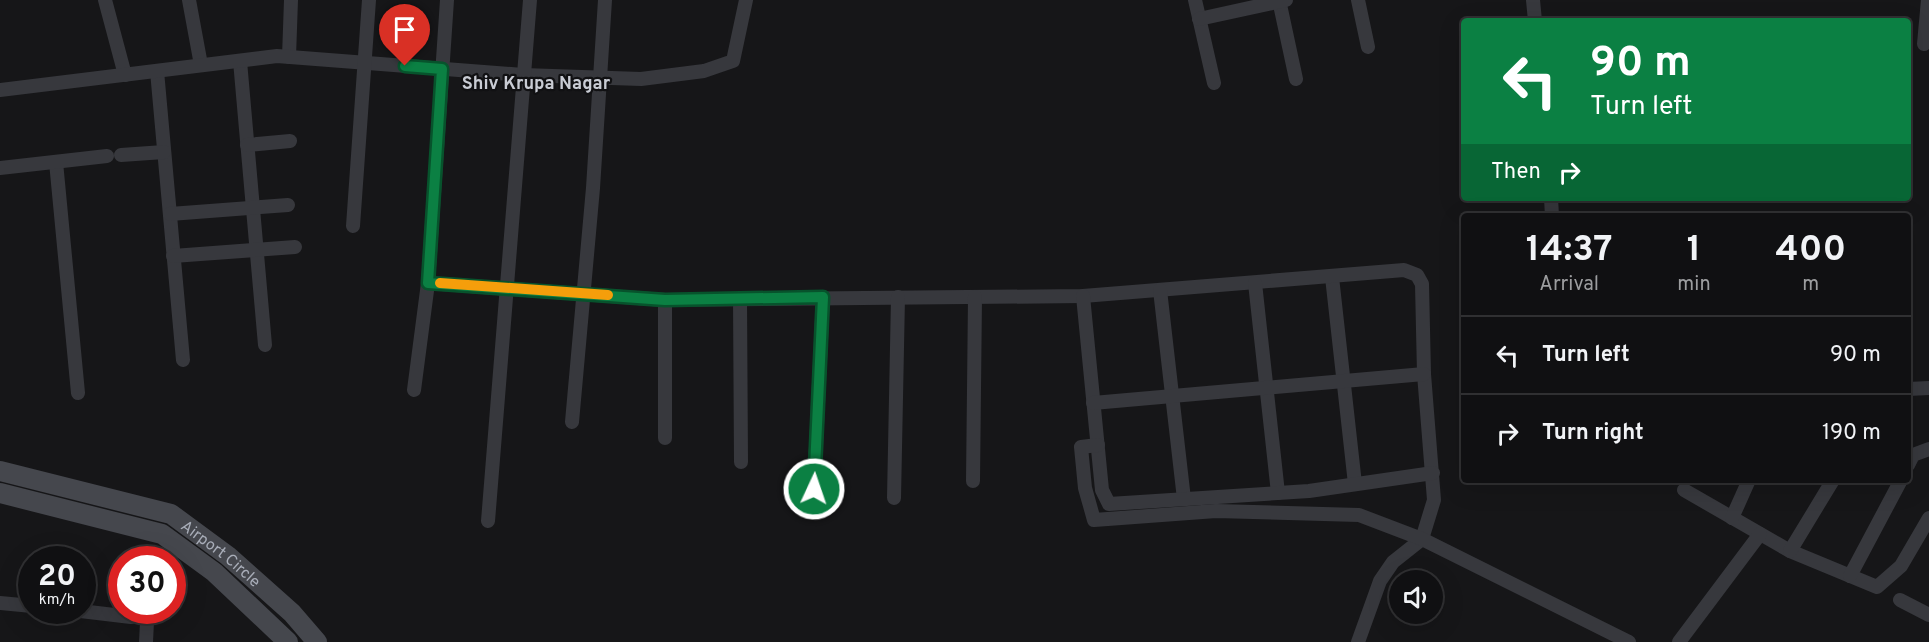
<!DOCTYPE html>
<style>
:root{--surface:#101012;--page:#19191b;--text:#f1f3f6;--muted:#9c9d9f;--line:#303032}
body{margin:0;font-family:Overpass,sans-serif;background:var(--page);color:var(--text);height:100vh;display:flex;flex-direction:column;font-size:22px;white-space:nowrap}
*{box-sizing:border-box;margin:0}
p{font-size:20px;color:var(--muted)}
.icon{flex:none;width:33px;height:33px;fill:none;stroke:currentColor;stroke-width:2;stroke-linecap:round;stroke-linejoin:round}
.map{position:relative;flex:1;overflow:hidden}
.drawer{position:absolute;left:1461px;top:213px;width:450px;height:270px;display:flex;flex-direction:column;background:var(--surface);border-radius:6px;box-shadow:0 6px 24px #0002,0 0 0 2px var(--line)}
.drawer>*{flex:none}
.hud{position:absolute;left:1461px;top:18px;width:450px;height:183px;border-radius:6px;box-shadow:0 6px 24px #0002,0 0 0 2px var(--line);background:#0b8043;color:#fff;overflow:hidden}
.tools{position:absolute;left:1389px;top:570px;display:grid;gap:12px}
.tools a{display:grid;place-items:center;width:54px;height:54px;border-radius:50%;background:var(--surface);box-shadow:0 6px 24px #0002,0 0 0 2px var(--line);font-size:30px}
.speed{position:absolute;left:18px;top:546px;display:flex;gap:12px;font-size:30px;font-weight:700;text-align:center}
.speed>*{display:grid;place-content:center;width:78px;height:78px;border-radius:50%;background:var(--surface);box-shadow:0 6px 24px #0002,0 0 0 2px var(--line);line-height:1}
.speed small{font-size:15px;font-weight:400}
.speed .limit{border:9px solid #d22;background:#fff;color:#111}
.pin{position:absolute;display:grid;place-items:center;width:51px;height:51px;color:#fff;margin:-62px -26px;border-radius:50% 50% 50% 0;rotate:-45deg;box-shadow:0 0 6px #0007}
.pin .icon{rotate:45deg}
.me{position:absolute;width:66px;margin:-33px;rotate:3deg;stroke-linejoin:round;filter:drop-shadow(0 0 4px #0008)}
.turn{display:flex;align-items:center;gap:21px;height:126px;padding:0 30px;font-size:27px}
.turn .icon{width:78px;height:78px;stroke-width:2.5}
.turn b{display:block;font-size:42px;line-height:51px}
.then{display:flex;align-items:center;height:57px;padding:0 30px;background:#0003;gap:12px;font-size:22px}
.eta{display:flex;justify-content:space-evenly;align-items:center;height:102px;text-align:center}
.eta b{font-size:36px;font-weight:700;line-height:42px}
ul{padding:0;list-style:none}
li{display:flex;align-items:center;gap:18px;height:78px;padding:0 30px;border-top:2px solid var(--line)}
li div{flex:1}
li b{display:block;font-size:22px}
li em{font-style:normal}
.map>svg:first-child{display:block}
</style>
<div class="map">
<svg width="1929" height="642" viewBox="0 0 1929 642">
<rect width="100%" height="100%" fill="#161618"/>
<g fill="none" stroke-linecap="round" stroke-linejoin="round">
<g stroke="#37383d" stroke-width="14">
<path d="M105,0l20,75"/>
<path d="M189,0l12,65"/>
<path d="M1195,0l19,83"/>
<path d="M1279,0l17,79"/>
<path d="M1358,0l10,47"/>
<path d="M1533,0l2,21"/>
<path d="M1199,19l87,-19"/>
<path d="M1924,44l4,-44"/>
<path d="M289,57l2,-57"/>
<path d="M240,61l25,284"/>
<path d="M157,71l26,289"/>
<path d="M0,90l277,-34 246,19 118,4 63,-8 29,-10 13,-61"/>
<path d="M247,145l43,-4"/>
<path d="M121,155l43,-3"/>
<path d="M56,162l22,231"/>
<path d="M0,168l107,-12"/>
<path d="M1551,198l1,18"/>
<path d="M170,214l118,-9"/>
<path d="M353,226l16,-226"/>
<path d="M173,256l122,-9"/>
<path d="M1332,277l23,207"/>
<path d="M428,283l237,17 418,-4 321,-26 13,5 5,9 2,90 10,126 -12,39 -29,23 -13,19 -22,61"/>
<path d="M1255,283l23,210"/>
<path d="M1160,290l24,209"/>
<path d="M1083,296l19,194 7,14 200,-13 124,-18"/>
<path d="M740,299l1,163"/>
<path d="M665,300v138"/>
<path d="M1908,389l21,-1"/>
<path d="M414,390l14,-107 19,-283"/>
<path d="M1093,403l331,-29"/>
<path d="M572,422l21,-234 12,-188"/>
<path d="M1098,445l-17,2 4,41 9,32 122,-9 143,4 63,24 207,103"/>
<path d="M1908,465l5,-10 16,-6"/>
<path d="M973,481l2,-184"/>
<path d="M814,489l9,-192"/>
<path d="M1684,490l106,61 87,36 24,-21 28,-48"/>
<path d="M894,498l4,-201"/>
<path d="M1732,518l17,-38"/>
<path d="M488,521l42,-521"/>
<path d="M1790,551l43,-71"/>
<path d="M1850,576l51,-96"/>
<path d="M1900,600l29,15"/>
<path d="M0,603l32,3"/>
<path d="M72,610l59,7"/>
<path d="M146,642l1,-20"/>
<path d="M1679,642l81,-108"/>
</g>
<g stroke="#45474d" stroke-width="20">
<path id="s1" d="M0,471l171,43 57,42 64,57 25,29"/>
<path d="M0,493l162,41 52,38 74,70"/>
</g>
</g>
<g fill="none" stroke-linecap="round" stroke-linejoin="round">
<defs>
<path id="route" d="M405,66l37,3 -14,214 237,17 158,-3 -9,192"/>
</defs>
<use href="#route" stroke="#07532c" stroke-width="15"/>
<use href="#route" stroke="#0b8043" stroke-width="10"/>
<path stroke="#f59e0b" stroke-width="10" d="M440,283l168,12"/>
</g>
<g text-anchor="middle" stroke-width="4.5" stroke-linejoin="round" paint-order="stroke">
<g font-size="16" fill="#a8adb8" stroke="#111113">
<text dy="6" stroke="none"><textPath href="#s1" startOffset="240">Airport Circle</textPath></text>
</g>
<g font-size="18" font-weight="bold" fill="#c9ccd4" stroke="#111113">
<text x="536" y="89">Shiv Krupa Nagar</text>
</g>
</g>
</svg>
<div class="tools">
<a><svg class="icon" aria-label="sound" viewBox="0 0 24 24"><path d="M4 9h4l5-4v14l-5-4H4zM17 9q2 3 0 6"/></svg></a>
</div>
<div class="speed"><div>20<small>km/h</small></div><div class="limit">30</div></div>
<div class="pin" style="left:405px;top:66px;background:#d93025"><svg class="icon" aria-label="arrive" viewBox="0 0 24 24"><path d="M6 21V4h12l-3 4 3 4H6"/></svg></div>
<svg class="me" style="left:814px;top:489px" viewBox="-20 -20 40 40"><circle r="17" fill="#0b8043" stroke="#fff" stroke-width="3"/><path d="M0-11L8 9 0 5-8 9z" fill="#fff"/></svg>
<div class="hud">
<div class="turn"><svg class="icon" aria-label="left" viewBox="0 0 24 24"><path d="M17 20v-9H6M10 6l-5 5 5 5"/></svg><div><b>90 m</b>Turn left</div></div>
<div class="then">Then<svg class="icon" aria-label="right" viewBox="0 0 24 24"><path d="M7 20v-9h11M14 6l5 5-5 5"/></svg></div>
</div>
<section class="drawer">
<div class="eta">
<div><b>14:37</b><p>Arrival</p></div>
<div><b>1</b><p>min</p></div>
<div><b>400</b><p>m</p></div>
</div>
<ul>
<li><svg class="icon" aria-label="left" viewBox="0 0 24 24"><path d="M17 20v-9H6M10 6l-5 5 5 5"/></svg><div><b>Turn left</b></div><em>90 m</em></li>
<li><svg class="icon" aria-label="right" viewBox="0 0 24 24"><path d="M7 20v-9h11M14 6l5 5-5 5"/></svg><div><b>Turn right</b></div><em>190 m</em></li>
</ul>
</section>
</div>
